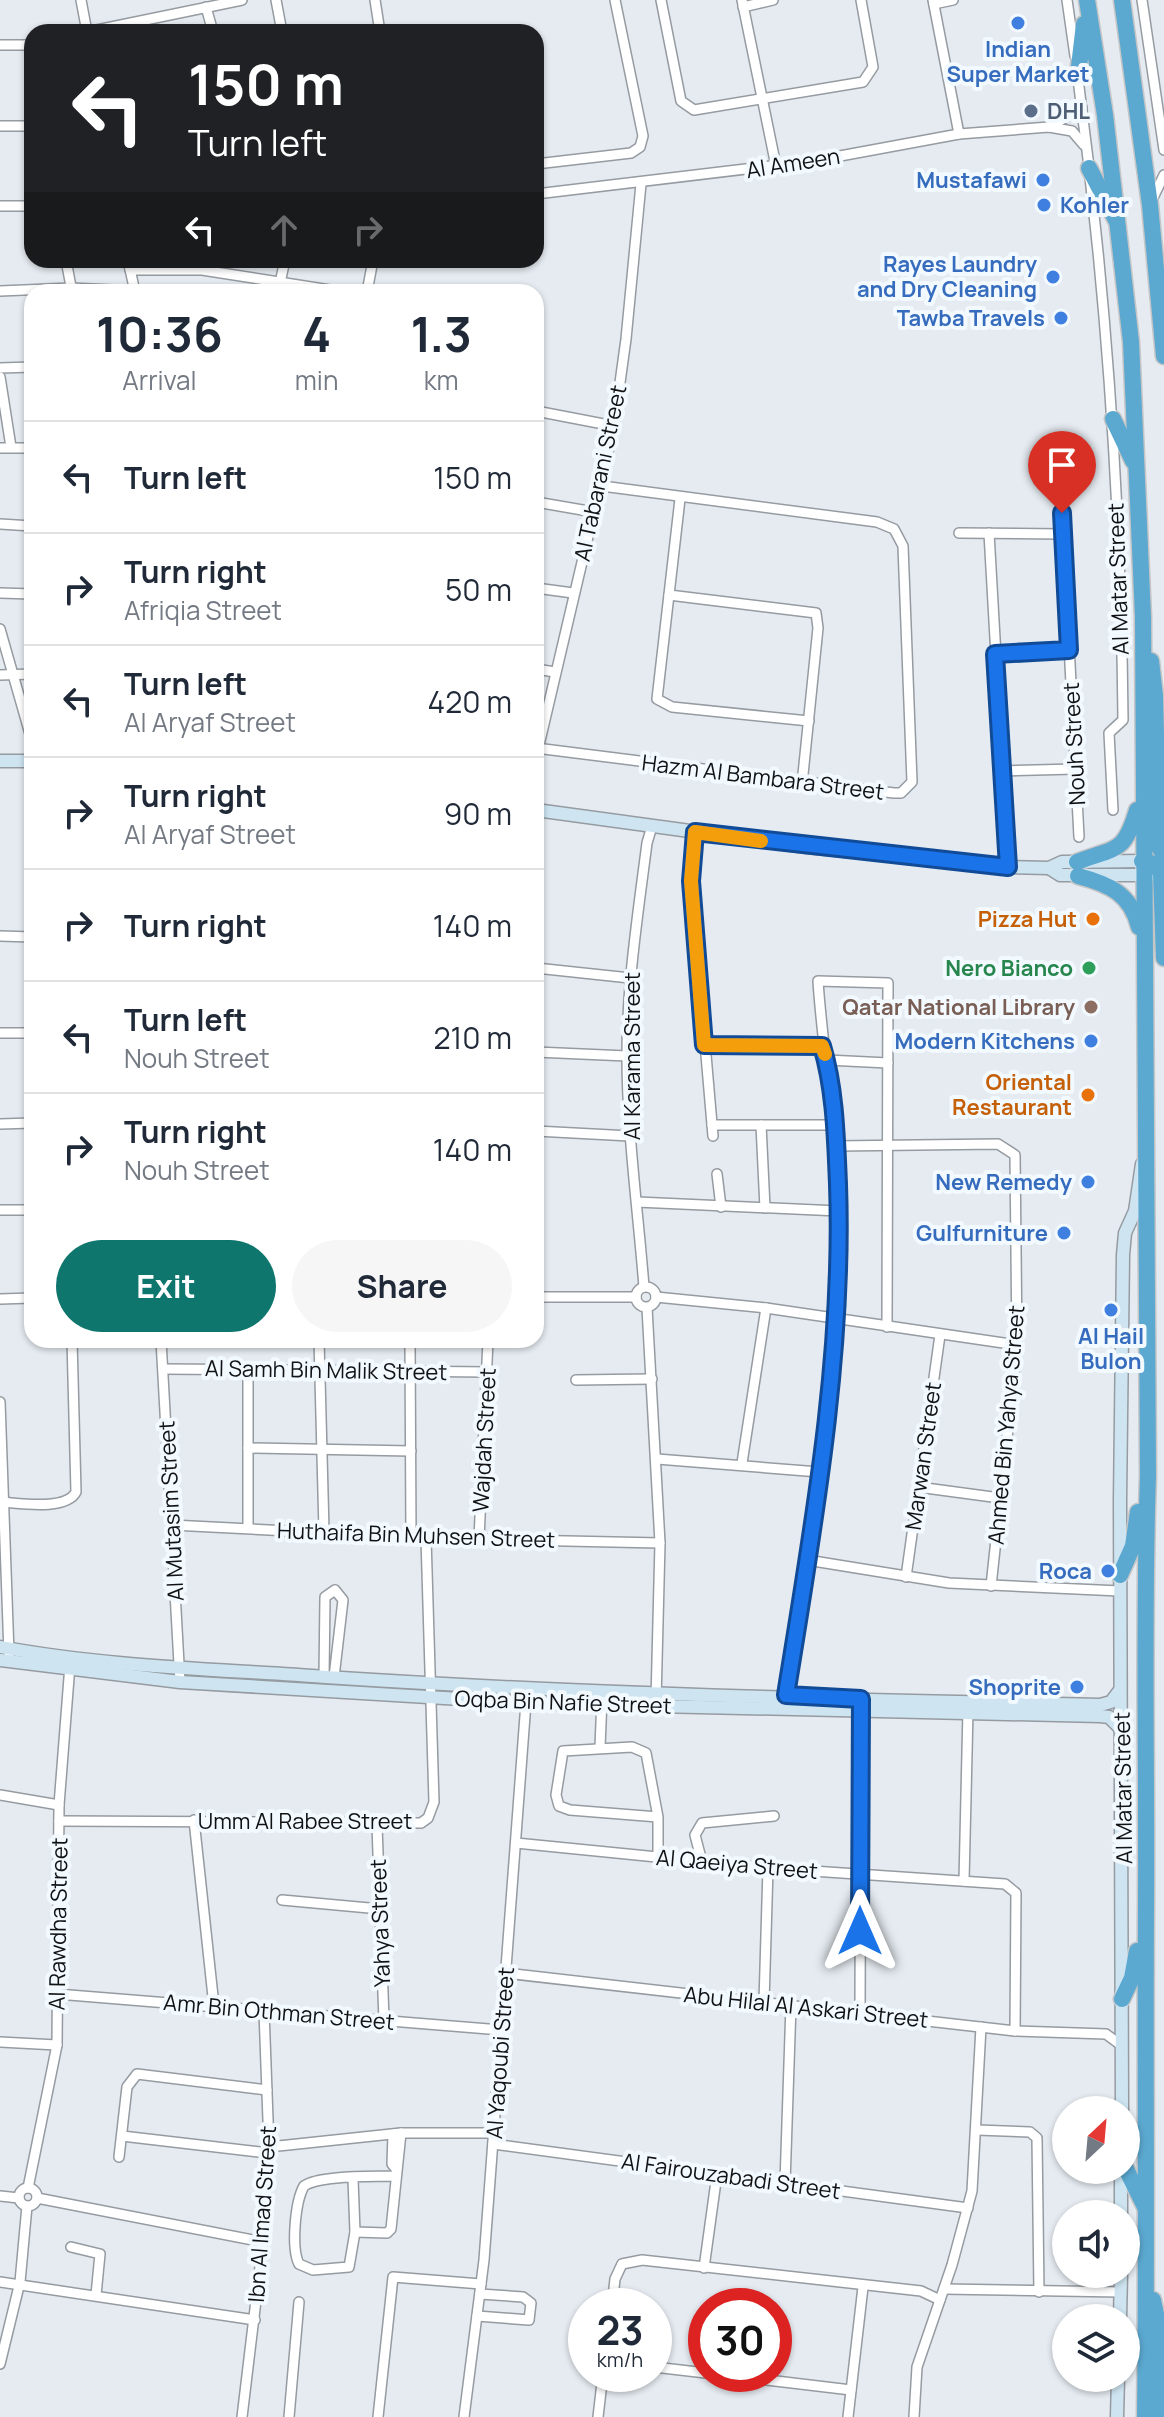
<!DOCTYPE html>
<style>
:root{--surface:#fff;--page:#f6f6f7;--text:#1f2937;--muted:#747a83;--line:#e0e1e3;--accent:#0f766e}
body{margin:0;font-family:Manrope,sans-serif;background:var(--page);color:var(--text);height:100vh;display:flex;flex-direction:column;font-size:30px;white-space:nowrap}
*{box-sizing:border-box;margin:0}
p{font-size:26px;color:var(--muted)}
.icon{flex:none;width:44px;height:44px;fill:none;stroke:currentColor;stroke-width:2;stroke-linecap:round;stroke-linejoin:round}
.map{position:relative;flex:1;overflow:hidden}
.details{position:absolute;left:24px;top:284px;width:520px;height:1064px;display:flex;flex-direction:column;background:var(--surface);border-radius:24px;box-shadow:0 2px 6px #0004}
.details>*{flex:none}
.top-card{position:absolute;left:24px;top:24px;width:520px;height:244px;border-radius:24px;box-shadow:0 2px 6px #0004;background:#202124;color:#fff;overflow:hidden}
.needle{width:52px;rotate:26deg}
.fabs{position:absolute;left:1052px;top:2096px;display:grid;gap:16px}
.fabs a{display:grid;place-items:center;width:88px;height:88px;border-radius:50%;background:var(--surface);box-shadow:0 2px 6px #0004;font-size:40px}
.speed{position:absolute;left:568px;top:2288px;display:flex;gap:16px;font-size:40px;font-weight:700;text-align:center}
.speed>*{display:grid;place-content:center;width:104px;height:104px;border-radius:50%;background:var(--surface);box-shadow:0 2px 6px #0004;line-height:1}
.speed small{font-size:20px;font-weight:400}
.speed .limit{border:12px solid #d22;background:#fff;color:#111}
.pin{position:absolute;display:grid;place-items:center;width:68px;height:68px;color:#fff;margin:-82px -34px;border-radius:50% 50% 50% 0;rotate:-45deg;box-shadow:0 0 8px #0007}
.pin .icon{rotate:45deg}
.me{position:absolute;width:88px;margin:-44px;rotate:0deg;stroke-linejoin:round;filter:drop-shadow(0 0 6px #0008)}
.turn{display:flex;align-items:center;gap:28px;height:168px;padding:0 32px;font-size:36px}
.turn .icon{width:104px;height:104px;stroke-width:2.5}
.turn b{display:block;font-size:56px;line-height:68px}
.lanes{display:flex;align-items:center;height:76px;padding:0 32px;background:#0003;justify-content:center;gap:40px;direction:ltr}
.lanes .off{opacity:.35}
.eta{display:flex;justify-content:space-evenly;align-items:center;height:136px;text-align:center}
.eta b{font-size:48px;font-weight:700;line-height:56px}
.cta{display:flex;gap:16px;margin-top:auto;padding:16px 32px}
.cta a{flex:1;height:92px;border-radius:48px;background:var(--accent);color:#fff;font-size:32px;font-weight:700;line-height:92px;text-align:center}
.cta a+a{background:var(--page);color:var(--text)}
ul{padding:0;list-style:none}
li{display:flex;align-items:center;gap:24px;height:112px;padding:0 32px;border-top:2px solid var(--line)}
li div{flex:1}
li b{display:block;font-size:30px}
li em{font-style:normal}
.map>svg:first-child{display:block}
</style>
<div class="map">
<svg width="1164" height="2417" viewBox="0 0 1164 2417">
<rect width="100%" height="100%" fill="#e5ebf1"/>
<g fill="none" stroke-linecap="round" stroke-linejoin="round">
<defs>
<g id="street">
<path d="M81,0l6,32"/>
<path d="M276,0l6,32"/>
<path d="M375,0l5,32"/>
<path d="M661,0l20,101 13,9 169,-28 10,-15 -12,-67"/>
<path d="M742,0l34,166"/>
<path d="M933,0l26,134"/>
<path d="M1067,0l8,56"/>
<path d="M1142,0l22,150"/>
<path d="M934,4l19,-4"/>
<path d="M206,7l7,25"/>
<path d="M743,7l30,-7"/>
<path d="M87,32l155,-32"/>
<path d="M0,45h32"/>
<path d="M31,45l1,16"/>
<path d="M1077,71c29,216 44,431 46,649l-14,13 4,77"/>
<path d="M0,126h32"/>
<path d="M1049,127l33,-19"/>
<path d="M536,164l95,-11 9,-6 3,-11 -28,-136"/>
<path d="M536,194l277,-33 146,-27 90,-7 23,4 12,14"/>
<path d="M1151,202l13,-27"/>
<path d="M0,206h32"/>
<path d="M66,260l6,32"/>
<path d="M128,260l7,32"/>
<path d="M130,270h72l141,22"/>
<path d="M0,291l71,-3 63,3"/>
<path d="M278,292l7,-32"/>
<path d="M367,292l6,-32"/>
<path d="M0,368l32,-1"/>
<path d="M0,377l11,70"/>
<path d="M536,411l78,15"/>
<path d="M0,448h32"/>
<path d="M1061,491l18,346"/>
<path d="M680,499l-23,200 15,8 137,14"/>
<path d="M536,502l58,10"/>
<path d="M0,524l32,2"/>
<path d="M959,533l104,1"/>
<path d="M989,533l19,334"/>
<path d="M536,588l37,5"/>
<path d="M0,593l32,1"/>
<path d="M669,595l147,18 2,15 -16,156"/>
<path d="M0,629l32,112"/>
<path d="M995,654l74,-4"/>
<path d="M536,669l19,3"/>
<path d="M0,675l32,-1"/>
<path d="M536,748l358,45h7l11,-11 -9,-236 -9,-17 -17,-7 -275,-36"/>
<path d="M536,758l78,-332 12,-87 15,-155"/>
<path d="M1001,771l74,-2"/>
<path d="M695,832l-4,49 22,255"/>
<path d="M0,936l32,1"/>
<path d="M536,968l94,10"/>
<path d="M0,1033h32"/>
<path d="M704,1045l118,1"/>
<path d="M536,1052l91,4"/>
<path d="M827,1060l61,3"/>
<path d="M0,1124l32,-1"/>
<path d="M712,1125h123"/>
<path d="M761,1125l4,83"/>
<path d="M536,1131l94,5"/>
<path d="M836,1146l162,-2 17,11 2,190 -26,241"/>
<path d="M717,1174l4,33"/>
<path d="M637,1202l202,9"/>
<path d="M0,1210h32"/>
<circle cx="646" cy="1297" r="10"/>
<path d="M644,1287c-6,-77 -17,-154 -17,-232 0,-71 11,-142 20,-212l5,-17"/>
<path d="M536,1297h100"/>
<path d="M656,1297l110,11 251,37"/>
<path d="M0,1299l32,-1"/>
<path d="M647,1308l13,235 -4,157"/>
<path d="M161,1340l19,342"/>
<path d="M319,1340l5,191"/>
<path d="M410,1340l1,196"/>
<path d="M163,1369l326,3"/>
<path d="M576,1380l76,-1"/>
<path d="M0,1402l9,252"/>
<path d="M248,1448l163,3"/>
<path d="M657,1459l162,13"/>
<path d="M742,1463l24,-155"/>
<path d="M918,1487l82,11"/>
<path d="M0,1502c19,1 66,9 76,-10l-4,-152"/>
<path d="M172,1525l254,13 234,5"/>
<path d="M248,1528v-160"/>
<path d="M479,1539l9,-199"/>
<path d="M807,1560l142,23 171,8"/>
<path d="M906,1577l34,-242"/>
<path d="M324,1676l1,-79 10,-7 8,10 -9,77"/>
<path d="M784,1701c30,-158 56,-329 55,-490 -1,-78 -16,-153 -21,-230l70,2 -1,344"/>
<path d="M600,1747l2,-49"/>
<path d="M0,1795l59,10"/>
<path d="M194,1820l20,186"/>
<path d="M59,1821l362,2 7,-5 6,-16 -8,-264"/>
<path d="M377,1825l7,196"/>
<path d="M516,1843l252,25 237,16 11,9 -1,138"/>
<path d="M658,1857v-40l-12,-64 -14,-6 -69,4 -7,44 3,11 11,4 88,7"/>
<path d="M702,1862l-7,-27 7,-12 72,-7"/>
<path d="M964,1881l4,-171"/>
<path d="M282,1900l98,9"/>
<path d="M505,1973l510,58 91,3 16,12"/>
<path d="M57,1994l444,36"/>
<path d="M764,2002l4,-134"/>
<path d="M860,2013l1,-308"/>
<path d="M0,2042l57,3"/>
<path d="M977,2130l53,2 7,6 2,154"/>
<path d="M393,2134l-1,30 4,5"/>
<path d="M122,2136l146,17"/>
<path d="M493,2144l475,64"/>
<path d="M269,2147l132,-14h92"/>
<path d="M119,2157l8,-70 10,-13 130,16"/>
<path d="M353,2179l2,53 -6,35 -36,3 -14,-6c-8,-16 -4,-62 5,-78 16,-11 69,-9 91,-10"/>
<path d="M785,2183l6,-178"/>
<path d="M28,2188l29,-143 2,-240 11,-140"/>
<circle cx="28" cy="2197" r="9"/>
<path d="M0,2196l19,2"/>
<path d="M37,2198l226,44"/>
<path d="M355,2232l32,1 4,-4 10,-96"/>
<path d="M71,2247l29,7 -4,41"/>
<path d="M704,2268l13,-94"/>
<path d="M0,2282l255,38"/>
<path d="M944,2289l177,3"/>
<path d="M612,2306l3,-27 7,-15 20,-4 279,31 19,9"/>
<path d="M477,2316l52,4 2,-17 -8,-6 -43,-3"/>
<path d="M0,2364l20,-82 7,-76"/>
<path d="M654,2367l52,6"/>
<path d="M717,2374l134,16"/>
<path d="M242,2417l21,-175 6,-95 -5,-136"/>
<path d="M289,2417l10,-115"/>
<path d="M378,2417l15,-140 88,7"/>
<path d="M464,2417l20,-157 43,-571"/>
<path d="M598,2417l5,-43"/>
<path d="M848,2417l15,-130"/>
<path d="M914,2417l3,-50 35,-102 20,-74 9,-164"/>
</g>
<g id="secondary">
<path d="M0,761h32"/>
<path d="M536,810l271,37 201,20 41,1 13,-6 80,-1"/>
<path d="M1049,868l11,7h91"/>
<path d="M0,1647c107,20 217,22 326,30 257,17 516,23 774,28l11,-3 9,-12"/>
<path d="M0,1660l180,22 346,21 574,13 9,1 13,13"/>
<path d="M1122,2110l-2,-609 3,-246 2,-22 10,-22 7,-47"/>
<path d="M1121,2170v44"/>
<path d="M1120,2318l1,-44"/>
<path d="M1117,2417l1,-39"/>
</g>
<g id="highway">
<path d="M1087,0l18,115 26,227 12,275 5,859c-5,144 -1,288 -2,431 -1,170 1,340 -1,510"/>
<path d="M1122,0l28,205 14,151"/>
<path d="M1078,75l6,-51"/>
<path d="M1089,168l27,52"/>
<path d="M1113,419l20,42"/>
<path d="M1151,661l4,35 4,151 5,8"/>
<path d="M1142,861l13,3 6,9 3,85"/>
<path d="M1077,862c39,-15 47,-8 60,-52"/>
<path d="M1078,876c31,8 53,18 61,51"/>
<path d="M1120,1575l13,-29 5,-34"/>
<path d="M1122,1999l10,-21 5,-27"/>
<path d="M1126,2169l19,38"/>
<path d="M1153,2300l5,24 1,93"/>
</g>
</defs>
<use href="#street" stroke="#959ba1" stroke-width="12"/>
<use href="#secondary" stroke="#959ba1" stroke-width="15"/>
<use href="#highway" stroke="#c6c6c7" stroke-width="19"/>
<use href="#street" stroke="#fff" stroke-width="9"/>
<use href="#secondary" stroke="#cee5f1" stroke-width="12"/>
<use href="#highway" stroke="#5ba8d0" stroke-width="16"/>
</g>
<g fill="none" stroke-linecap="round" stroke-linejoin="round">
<defs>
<path id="route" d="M860,1931l1,-232 -75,-4c27,-168 58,-340 52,-511 -2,-46 -3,-95 -16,-138l-118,-1 -13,-164 4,-49 313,35 -13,-213 74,-4 -7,-137"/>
</defs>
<use href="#route" stroke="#114b97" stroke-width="20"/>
<use href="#route" stroke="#1a73e8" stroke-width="14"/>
<path stroke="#f59e0b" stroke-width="14" d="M761,841l-66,-9 -4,49 13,164 118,1 3,8"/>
</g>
<g fill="#3f7fe0" stroke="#f2f9ff" stroke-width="3">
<circle cx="1018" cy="23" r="8"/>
<circle cx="1043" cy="180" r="8"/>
<circle cx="1044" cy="205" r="8"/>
<circle cx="1053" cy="277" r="8"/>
<circle cx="1061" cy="318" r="8"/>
<circle cx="1091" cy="1041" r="8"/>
<circle cx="1088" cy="1182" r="8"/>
<circle cx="1064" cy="1233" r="8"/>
<circle cx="1111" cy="1310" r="8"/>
<circle cx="1108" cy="1571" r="8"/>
<circle cx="1077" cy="1687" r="8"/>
</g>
<circle fill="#5c6f8a" stroke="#f2f9ff" stroke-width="3" cx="1031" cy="111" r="8"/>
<g fill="#e8710a" stroke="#f2f9ff" stroke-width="3">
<circle cx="1093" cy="919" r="8"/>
<circle cx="1088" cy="1095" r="8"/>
</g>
<circle fill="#2e9e5b" stroke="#f2f9ff" stroke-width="3" cx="1089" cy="968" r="8"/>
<circle fill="#8d6e63" stroke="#f2f9ff" stroke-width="3" cx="1091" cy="1007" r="8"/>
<g text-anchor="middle" stroke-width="8" stroke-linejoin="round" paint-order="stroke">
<g font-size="22" font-weight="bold" fill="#366cbe" stroke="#f2f9ff" text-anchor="end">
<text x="1018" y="57" text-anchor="middle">Indian<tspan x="1018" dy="25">Super Market</tspan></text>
<text x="1027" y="188">Mustafawi</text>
<text x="1060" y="213" text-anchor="start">Kohler</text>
<text x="1037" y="272">Rayes Laundry<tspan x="1037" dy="25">and Dry Cleaning</tspan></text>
<text x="1045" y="326">Tawba Travels</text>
<text x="1075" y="1049">Modern Kitchens</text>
<text x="1072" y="1190">New Remedy</text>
<text x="1048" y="1241">Gulfurniture</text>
<text x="1111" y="1344" text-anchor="middle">Al Hail<tspan x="1111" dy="25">Bulon</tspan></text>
<text x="1092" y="1579">Roca</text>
<text x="1061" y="1695">Shoprite</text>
</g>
<g font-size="22" font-weight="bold" fill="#4e5e75" stroke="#f2f9ff" text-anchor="start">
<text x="1047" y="119">DHL</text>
</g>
<g font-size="22" fill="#101214" stroke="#f2f9ff">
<text transform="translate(793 163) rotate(-9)" y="8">Al Ameen</text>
<text transform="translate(600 473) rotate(-78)" y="8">Al Tabarani Street</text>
<text transform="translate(1118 579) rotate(-92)" y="8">Al Matar Street</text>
<text transform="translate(1074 744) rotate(-93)" y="8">Nouh Street</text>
<text transform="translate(763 777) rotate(7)" y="8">Hazm Al Bambara Street</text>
<text transform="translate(632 1056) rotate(-90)" y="8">Al Karama Street</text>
<text transform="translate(326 1370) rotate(1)" y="8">Al Samh Bin Malik Street</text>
<text transform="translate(1006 1425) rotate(-85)" y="8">Ahmed Bin Yahya Street</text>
<text transform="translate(484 1440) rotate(-87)" y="8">Wajdah Street</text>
<text transform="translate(923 1456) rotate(-82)" y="8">Marwan Street</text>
<text transform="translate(171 1511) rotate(-93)" y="8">Al Mutasim Street</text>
<text transform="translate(416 1535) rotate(2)" y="8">Huthaifa Bin Muhsen Street</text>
<text transform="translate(563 1702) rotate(2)" y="8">Oqba Bin Nafie Street</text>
<text transform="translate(1123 1788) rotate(-91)" y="8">Al Matar Street</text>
<text x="305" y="1829">Umm Al Rabee Street</text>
<text transform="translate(737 1864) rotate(5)" y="8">Al Qaeiya Street</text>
<text transform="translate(380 1923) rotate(-92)" y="8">Yahya Street</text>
<text transform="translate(58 1924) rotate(-89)" y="8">Al Rawdha Street</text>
<text transform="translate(806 2007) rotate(6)" y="8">Abu Hilal Al Askari Street</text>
<text transform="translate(279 2012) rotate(5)" y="8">Amr Bin Othman Street</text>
<text transform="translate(500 2053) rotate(-86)" y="8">Al Yaqoubi Street</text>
<text transform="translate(731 2176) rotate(8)" y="8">Al Fairouzabadi Street</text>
<text transform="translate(262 2214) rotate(-86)" y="8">Ibn Al Imad Street</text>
</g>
<g font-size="22" font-weight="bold" fill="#c56008" stroke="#f2f9ff" text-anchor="end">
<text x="1077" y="927">Pizza Hut</text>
<text x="1072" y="1090">Oriental<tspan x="1072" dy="25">Restaurant</tspan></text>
</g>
<g font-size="22" font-weight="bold" fill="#27864d" stroke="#f2f9ff" text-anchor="end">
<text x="1073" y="976">Nero Bianco</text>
</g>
<g font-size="22" font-weight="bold" fill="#785e54" stroke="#f2f9ff" text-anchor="end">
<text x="1075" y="1015">Qatar National Library</text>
</g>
</g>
</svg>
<div class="fabs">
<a><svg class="needle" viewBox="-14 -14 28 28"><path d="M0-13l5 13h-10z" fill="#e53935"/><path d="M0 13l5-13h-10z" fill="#747a83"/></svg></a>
<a><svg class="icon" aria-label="sound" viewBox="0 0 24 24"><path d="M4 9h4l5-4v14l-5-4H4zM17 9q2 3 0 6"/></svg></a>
<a><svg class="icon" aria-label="layers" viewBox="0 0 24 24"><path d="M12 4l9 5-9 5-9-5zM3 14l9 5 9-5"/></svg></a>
</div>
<div class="speed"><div>23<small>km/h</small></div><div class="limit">30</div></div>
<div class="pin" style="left:1062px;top:513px;background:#d93025"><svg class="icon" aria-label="arrive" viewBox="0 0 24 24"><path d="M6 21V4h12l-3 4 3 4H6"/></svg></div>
<svg class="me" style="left:860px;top:1931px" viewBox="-20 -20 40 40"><path d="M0-17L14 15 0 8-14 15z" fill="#1a73e8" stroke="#fff" stroke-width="4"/></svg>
<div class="top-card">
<div class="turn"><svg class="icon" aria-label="left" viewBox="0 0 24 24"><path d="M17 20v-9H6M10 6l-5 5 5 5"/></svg><div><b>150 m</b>Turn left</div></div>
<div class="lanes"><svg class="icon" aria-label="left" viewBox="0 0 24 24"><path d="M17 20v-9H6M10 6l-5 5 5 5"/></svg><svg class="icon off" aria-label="ahead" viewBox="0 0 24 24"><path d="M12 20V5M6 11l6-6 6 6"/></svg><svg class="icon off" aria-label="right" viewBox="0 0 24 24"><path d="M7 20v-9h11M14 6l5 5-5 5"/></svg></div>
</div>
<section class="details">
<div class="eta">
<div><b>10:36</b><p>Arrival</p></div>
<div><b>4</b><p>min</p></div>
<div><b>1.3</b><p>km</p></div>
</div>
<ul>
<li><svg class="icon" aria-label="left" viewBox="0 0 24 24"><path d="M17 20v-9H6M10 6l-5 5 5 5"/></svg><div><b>Turn left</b></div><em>150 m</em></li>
<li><svg class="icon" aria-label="right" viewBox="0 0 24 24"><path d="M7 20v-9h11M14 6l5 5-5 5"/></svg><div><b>Turn right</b><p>Afriqia Street</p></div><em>50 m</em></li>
<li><svg class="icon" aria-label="left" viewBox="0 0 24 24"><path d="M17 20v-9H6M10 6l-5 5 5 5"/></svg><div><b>Turn left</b><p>Al Aryaf Street</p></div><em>420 m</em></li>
<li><svg class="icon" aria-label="right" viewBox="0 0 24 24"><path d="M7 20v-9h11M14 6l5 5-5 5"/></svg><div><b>Turn right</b><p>Al Aryaf Street</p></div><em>90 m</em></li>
<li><svg class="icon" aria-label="right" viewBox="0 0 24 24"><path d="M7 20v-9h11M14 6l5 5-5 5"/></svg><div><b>Turn right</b></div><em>140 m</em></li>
<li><svg class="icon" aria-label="left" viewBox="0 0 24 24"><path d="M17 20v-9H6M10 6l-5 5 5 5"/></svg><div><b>Turn left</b><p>Nouh Street</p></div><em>210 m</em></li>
<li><svg class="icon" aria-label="right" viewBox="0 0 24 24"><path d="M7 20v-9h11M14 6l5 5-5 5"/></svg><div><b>Turn right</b><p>Nouh Street</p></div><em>140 m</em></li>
</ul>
<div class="cta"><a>Exit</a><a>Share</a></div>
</section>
</div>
